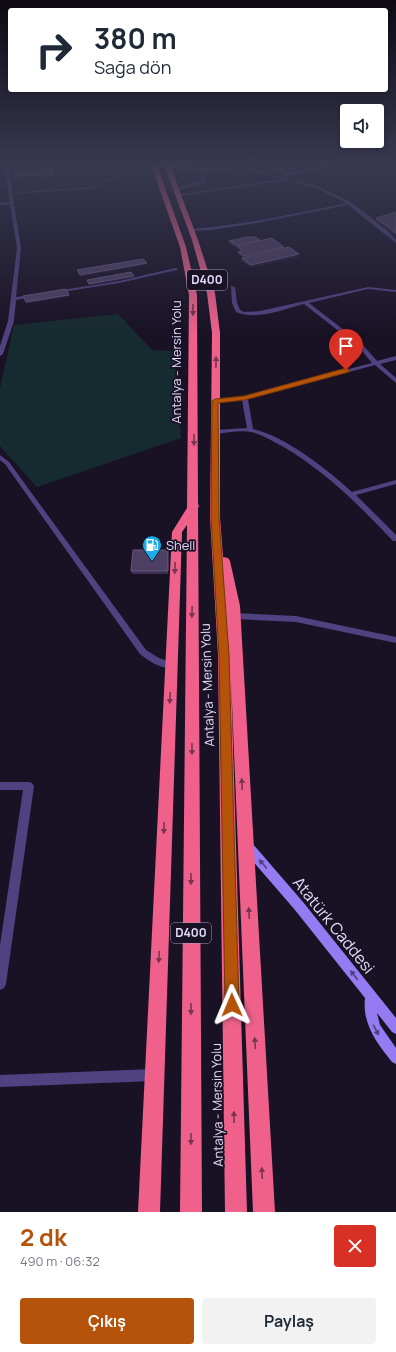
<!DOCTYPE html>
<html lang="tr">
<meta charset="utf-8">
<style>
:root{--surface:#fff;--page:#f2f2f3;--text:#1f2937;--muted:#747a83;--accent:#b45309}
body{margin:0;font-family:Manrope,sans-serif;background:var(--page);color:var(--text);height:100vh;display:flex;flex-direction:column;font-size:15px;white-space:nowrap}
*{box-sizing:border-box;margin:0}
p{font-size:13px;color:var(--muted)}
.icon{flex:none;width:22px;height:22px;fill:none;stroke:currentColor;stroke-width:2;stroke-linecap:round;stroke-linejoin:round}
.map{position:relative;height:1212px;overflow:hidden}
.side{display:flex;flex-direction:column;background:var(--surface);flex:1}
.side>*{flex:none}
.guide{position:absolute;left:8px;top:8px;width:380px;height:84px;border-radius:4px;box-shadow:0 2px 6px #0003;background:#fff;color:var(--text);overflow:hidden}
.buttons{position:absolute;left:340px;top:104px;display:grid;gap:8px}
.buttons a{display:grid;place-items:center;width:44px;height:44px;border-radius:4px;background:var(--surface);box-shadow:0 2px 6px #0003;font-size:20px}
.pin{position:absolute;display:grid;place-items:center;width:34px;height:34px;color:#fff;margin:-41px -17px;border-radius:50% 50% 50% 0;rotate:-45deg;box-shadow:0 0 4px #0007}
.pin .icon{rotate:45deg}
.me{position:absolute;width:44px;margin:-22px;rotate:359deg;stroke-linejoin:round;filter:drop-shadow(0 0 3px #0008)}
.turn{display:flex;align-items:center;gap:14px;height:84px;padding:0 20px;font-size:18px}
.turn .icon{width:52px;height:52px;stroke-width:2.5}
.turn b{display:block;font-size:28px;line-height:34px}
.round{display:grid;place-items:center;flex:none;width:42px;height:42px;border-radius:4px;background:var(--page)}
.summary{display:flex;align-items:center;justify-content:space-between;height:68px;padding:0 20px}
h1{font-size:24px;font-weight:700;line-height:30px;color:var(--accent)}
.primary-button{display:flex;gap:8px;margin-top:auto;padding:8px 20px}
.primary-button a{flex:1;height:46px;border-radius:4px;background:var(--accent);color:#fff;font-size:16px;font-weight:700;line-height:46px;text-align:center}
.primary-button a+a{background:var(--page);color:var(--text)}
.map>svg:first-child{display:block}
</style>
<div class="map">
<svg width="396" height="1212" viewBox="0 0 396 1212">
<rect width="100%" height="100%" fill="#191225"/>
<path fill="#162b2f" d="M118,314l34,36 23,1 6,87 -144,49 -37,-41v-58l14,-63z"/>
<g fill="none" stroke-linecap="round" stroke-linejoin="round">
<path stroke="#3c9fad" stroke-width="1.5" stroke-dasharray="1 1.5" stroke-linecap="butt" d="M17,193l73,-5 27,-12 31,-4"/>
<g stroke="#504280" stroke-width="3">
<path d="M271,165l-2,1 17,7 2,5"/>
<path d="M168,167l30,1 6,13 -27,8"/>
<path d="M287,175l44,-10"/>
</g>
<g fill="#504280" fill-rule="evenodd">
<path d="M4,165h14l-10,1 13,82 -5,49 19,-2 2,1 -21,4 -2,21 -11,33 -3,2v-10l8,-25 9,-73 -7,-44 -10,1v-2l10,-1z"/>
<path d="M231,165h6l83,22 31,15 37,29 8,9v3l-48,-38 -97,19 -40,6 -22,1v-2h2c52,-4 103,-15 155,-26l-28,-14 -29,-9 -110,16 -2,-1 106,-16z"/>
<path d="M175,268h2v2l-58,13 -63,10 -2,-1 2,-1 63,-10z"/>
<path d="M231,286l4,1 2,16 3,7 4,2 16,-1 108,-24 28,3v2l-28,-3 -59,14 53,41 15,17 19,-5v4l-16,4 16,14v5l-21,-18 -127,34 5,30c32,7 74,40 99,63l44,-12v4l-40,11 40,40v6h-3c-34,-36 -68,-70 -111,-95 -10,-5 -20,-12 -31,-14 -11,-2 -24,1 -36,2l-3,-2 3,-2 32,-2 -5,-28 -27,3 -2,-1v-2l32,-4 127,-33 -14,-17 -54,-42c-20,5 -47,17 -68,8l-4,-9z"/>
<path d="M0,455l9,7 137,188 13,8 15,5 1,2 -1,2c-11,4 -25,-6 -34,-13l-135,-190 -5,-4z"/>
<path d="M234,613l62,3 100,21v6l-100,-21 -62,-3 -3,-1 -1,-2 1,-2z"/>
<path d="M0,782h29l3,1 2,3 -28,198 -2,4 -4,2v-45l23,-155h-23z"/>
<path d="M154,1069l4,2 2,4 -2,4 -4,2 -154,6v-12z"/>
</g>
<path fill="#947bf2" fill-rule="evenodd" d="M248,842l4,1 51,59 93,116v16l-4,-2 -15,-19 3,12 16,23v16l-4,-2c-15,-19 -30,-38 -27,-64l-70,-88 -51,-59 -1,-4 1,-4z"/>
<g fill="#ef618b" fill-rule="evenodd">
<path d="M151,165h6l29,82 11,48 1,209 1,2 -1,2 4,704h-22l7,-687 -5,7 -22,680h-22l34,-680 15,-24 2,-213 -9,-48z"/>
<path d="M164,165h6l28,75 17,53 5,40v184l3,40 5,1 2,3 10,45 35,606h-22l-22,-533 16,533h-22l-7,-557 -8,-138 2,-184 -5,-40 -15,-53z"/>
</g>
</g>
<g fill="#3b2d52">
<path d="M280,165h44l-28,7z"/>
<path d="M386,165h10v2z"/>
<path d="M40,171l1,5 -27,2 -1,-5z"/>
<path d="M396,212v23l-20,-15v-2z"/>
<path d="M260,240v1l24,6v1l15,9 -48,10 -10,-7 1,-2 1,-1 -5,-3v-2l3,-1 -4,-3v-1h-1l-7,-4v-2z"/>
<path d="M168,550v24h-36l-1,-3z"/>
</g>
<g fill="#261a38">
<path d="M303,165h21l-28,7v-6z"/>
<path d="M228,170v2l-32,2v-2z"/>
<path d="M54,175v2l-11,1v-2z"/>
<path d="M260,240v2l-23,4v1h-1v-2z"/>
<path d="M284,247v2l-40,9v-2z"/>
<path d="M299,254v3l-48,10v-2z"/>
<path d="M147,263v2l-67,12v-2z"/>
<path d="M134,276v2l-44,8 -1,-2z"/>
<path d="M69,295v2l-43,7v-2z"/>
</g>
<g fill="#4d4064" stroke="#65587c">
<path d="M40,165h11l3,10 -11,1z"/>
<path d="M292,165h11l-7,1z"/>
<path d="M225,166l3,4 -32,2 -3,-4z"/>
<path d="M40,171l1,3 -28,2v-3z"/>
<path d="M396,212v21l-20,-15z"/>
<path d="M247,237h8l5,3 -24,5 -7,-4z"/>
<path d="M272,238l12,9 -40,9 -6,-4 5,-1 -6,-5z"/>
<path d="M289,247l10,7 -48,11 -9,-7z"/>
<path d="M143,259l4,4 -67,12 -3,-5z"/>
<path d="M131,272l3,4 -45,8 -2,-4z"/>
<path d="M66,289l3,6 -43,7 -3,-6z"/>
<path d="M133,550h35v21h-37z"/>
</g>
<defs><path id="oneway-solid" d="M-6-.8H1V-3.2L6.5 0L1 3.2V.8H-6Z"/></defs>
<g fill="#793653">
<use href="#oneway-solid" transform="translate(193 310) rotate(90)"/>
<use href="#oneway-solid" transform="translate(216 362) rotate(-89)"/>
<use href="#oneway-solid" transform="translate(194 440) rotate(90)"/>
<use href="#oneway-solid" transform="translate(175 568) rotate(92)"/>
<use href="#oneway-solid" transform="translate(192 612) rotate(91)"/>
<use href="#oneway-solid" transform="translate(170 698) rotate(92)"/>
<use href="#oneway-solid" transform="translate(192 749) rotate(90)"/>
<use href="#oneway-solid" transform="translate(242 784) rotate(-93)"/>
<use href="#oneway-solid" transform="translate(164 828) rotate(92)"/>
<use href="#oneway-solid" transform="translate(191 879) rotate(90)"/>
<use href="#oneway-solid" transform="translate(249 913) rotate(-93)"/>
<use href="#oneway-solid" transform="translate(159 957) rotate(92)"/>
<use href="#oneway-solid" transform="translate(191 1009) rotate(90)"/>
<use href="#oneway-solid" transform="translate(255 1043) rotate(-93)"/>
<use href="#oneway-solid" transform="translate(234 1117) rotate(-91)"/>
<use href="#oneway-solid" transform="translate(191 1139) rotate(90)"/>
<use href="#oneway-solid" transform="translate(262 1173) rotate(-93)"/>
</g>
<g fill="#504181">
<use href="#oneway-solid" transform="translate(263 864) rotate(-131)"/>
<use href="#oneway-solid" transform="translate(354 975) rotate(-128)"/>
<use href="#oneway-solid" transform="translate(376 1030) rotate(62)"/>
</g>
<linearGradient id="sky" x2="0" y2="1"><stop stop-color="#0e0a14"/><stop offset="0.49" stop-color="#383951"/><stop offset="1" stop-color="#383951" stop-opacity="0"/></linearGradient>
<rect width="396" height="335" fill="url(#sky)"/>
<path fill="#b45309" stroke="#753606" d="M346,368l4,2 -1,2 -104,28 -27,3 1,114 10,138 10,350 -2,5 -5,2 -5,-2 -2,-5 -6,-350 -8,-138 1,-116 3,-2 29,-3z"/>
<defs>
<symbol id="fuel-pin" viewBox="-11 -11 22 30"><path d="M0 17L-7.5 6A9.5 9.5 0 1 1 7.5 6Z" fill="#1aace8" stroke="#191225"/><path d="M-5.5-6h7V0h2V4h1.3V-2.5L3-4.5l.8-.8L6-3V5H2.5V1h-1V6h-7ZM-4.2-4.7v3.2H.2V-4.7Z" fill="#fff"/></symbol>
</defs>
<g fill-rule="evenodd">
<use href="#fuel-pin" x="141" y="534" width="22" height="30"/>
</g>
<g text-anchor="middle" stroke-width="3.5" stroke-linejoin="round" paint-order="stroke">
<g fill="#191225" stroke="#a79ebb" stroke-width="1">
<rect x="187" y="270" width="40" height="20" rx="3"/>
<rect x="171" y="923" width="40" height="20" rx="3"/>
</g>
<g font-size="12" font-weight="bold" fill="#e4dafb">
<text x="207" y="284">D400</text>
<text x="191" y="937">D400</text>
</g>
<g font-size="13" fill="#e4dafb" stroke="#191225">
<text transform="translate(176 362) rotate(-90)" y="5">Antalya - Mersin Yolu</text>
<text transform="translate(207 685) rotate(-92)" y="5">Antalya - Mersin Yolu</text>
<text transform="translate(217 1105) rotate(-91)" y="5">Antalya - Mersin Yolu</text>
</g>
<g font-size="13" fill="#e4dafb" stroke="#191225" text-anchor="start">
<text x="166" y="550">Shell</text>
</g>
<g font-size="16" fill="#e4dafb" stroke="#191225">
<text transform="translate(334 925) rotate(51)" y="6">Atatürk Caddesi</text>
</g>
</g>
</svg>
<div class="buttons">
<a><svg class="icon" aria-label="sound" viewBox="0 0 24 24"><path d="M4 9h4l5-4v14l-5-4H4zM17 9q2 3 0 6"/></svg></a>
</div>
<div class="pin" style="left:346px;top:370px;background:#d93025"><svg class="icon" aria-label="arrive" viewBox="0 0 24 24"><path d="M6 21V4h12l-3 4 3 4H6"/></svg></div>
<svg class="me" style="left:232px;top:1005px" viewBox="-20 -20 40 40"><path d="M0-17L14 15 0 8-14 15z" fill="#b45309" stroke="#fff" stroke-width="4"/></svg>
<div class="guide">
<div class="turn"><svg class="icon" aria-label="right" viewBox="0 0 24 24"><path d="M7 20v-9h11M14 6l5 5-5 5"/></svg><div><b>380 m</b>Sağa dön</div></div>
</div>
</div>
<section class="side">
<div class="summary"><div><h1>2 dk</h1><p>490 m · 06:32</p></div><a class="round" style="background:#d93025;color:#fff"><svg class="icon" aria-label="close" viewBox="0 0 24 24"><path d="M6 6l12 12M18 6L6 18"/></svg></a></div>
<div class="primary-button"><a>Çıkış</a><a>Paylaş</a></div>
</section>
